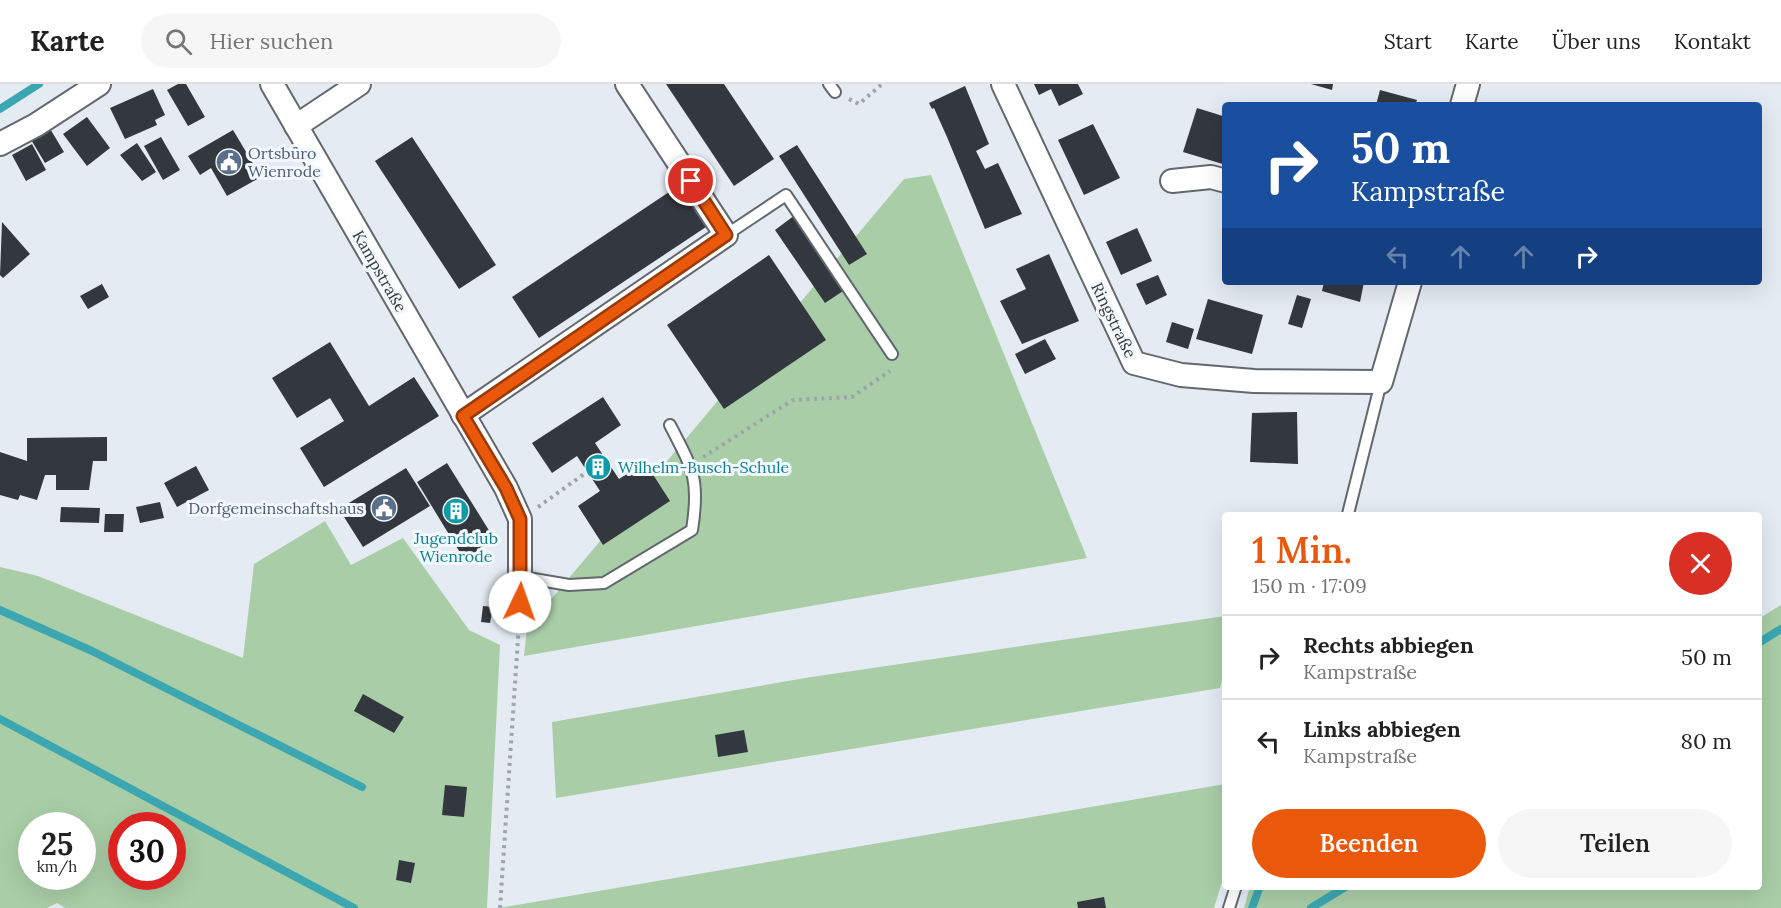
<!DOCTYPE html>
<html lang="de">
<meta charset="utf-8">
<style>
:root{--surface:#fff;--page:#f6f6f6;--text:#222;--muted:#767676;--line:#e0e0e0;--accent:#ea580c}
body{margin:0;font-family:Lora,serif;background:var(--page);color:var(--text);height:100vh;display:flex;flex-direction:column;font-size:22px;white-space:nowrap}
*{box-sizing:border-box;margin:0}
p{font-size:20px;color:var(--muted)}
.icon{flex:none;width:33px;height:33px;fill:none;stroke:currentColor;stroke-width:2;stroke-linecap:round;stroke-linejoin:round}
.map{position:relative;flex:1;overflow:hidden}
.panel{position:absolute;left:1222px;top:428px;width:540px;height:378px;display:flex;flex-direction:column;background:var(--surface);border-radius:6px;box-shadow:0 6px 24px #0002}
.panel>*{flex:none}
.top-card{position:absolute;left:1222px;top:18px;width:540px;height:183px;border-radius:6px;box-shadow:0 6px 24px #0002;background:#1a4fa0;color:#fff;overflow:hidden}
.speed{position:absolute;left:18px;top:728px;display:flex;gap:12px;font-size:30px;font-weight:700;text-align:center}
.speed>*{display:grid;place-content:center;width:78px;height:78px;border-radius:50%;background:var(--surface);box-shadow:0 6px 24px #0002;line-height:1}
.speed small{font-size:15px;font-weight:400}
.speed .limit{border:9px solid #d22;background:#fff;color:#111}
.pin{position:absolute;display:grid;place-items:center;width:51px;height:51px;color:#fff;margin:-26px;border:3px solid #fff;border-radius:50%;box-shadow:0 2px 6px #0007}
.me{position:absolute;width:66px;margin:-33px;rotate:3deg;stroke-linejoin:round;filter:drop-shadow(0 0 4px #0008)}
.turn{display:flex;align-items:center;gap:21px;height:126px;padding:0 30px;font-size:27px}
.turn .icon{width:78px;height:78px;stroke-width:2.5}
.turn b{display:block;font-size:42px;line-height:51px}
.lanes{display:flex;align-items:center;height:57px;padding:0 30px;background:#0003;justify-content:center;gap:30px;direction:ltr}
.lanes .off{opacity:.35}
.round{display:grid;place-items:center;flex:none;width:63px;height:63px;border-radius:32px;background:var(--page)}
.overview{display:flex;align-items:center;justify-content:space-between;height:102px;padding:0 30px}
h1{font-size:36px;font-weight:600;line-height:45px;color:var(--accent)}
.cta{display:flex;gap:12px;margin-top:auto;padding:12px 30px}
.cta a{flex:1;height:69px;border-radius:36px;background:var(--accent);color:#fff;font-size:24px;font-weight:600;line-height:69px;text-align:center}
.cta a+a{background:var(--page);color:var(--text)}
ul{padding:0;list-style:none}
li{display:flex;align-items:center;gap:18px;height:84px;padding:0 30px;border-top:2px solid var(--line)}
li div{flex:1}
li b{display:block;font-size:22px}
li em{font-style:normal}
header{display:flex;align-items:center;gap:36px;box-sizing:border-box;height:84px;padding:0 30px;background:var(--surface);border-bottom:2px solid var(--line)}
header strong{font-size:28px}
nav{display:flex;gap:33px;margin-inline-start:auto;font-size:21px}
.search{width:420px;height:54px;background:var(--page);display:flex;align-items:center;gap:15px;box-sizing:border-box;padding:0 21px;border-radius:33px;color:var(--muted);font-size:22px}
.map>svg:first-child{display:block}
</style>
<header>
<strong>Karte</strong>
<div class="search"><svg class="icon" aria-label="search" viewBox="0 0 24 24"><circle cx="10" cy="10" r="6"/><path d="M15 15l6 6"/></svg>Hier suchen</div>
<nav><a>Start</a><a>Karte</a><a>Über uns</a><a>Kontakt</a></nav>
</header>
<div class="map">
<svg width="1781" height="824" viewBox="0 0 1781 824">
<rect width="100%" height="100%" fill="#e4ebf3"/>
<g fill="#a9cea7" fill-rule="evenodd">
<path d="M931,91l156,383 -563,98 3,-28 377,-449z"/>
<path d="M325,437l26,44 52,-27 66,92 31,15 -13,263h-422l-8,-5 -10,5h-47v-341l38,9 205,82 11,-94zM32,741h50v51h-50zM122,741h50v51h-50z"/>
<path d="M1781,521v303h-537l6,-22h510v-268z"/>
<path d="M1225,532v52l-5,20 -664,110 -4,-76 253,-44z"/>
<path d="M1225,700v88l-11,36h-715z"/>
</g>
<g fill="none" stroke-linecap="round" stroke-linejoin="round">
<g stroke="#3ca7b1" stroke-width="8">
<path d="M0,25l39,-25"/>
<path d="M0,526l92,41 270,136"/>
<path d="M1760,558l21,-13"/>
<path d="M0,635l354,189"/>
<path d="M1252,824l8,-22"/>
<path d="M1311,824l36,-22"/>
</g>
</g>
<g fill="#33383e">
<path d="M178,0h8l19,33 -17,9 -21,-36z"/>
<path d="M666,0h58l50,75 -40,27z"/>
<path d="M1034,0h44l5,10 -24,12 -8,-17 -12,6z"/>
<path d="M1311,0h22l-1,6z"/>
<path d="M965,2l24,58 -13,7 9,18 13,-6 24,51 -37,15 -38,-92 -13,-29 -2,1 -3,-6z"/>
<path d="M153,5l12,26 -10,5 2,5 -32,14 -15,-31z"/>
<path d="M1380,6l37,10 -2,5h-39z"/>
<path d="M1197,24l29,9v48l-43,-13z"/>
<path d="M87,33l23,31 -23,18 -24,-32z"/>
<path d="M1093,40l27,54 -36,17 -26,-55z"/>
<path d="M49,43l15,25 -19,11 -15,-25z"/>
<path d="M233,46l28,47 -34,19 -16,-28 -11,7 -12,-19z"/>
<path d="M161,53l19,33 -17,10 -19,-34z"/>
<path d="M412,53l84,128 -37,24 -84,-128z"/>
<path d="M137,59l19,29 -14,9 -22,-26z"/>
<path d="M32,60l14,26 -20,11 -14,-26z"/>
<path d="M797,61l70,109 -18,11 -70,-109z"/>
<path d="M681,100l28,41 -170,113 -27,-41z"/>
<path d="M795,131l51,74 -21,14 -50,-73z"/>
<path d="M2,138l28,32 -27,24 -3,-3z"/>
<path d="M1137,144l15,33 -31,14 -15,-33z"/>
<path d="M1049,170l30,67 -57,23 -22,-43 26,-12 -10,-20z"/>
<path d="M769,171l57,85 -102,69 -57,-84z"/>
<path d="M1158,191l9,20 -21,10 -10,-21z"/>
<path d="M1324,198h40l-4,20 -38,-11z"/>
<path d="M102,200l7,13 -21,12 -8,-13z"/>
<path d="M1297,211l14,4 -9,29 -14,-4z"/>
<path d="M1208,215l55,16 -11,39 -56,-15z"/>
<path d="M1172,238l22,7 -6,20 -22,-7z"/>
<path d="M1045,255l11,20 -31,15 -10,-20z"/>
<path d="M330,258l39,64 45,-29 25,39 -115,71 -24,-39 44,-27 -14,-23 -33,20 -25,-40z"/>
<path d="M603,313l18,28 -26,18 24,36 26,-17 25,39 -67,44 -25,-39 22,-15 -23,-35 -25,17 -20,-30z"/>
<path d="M1297,328l1,52 -48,-2 2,-49z"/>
<path d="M107,353v24h-14l-4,29h-33v-15h-11l-8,25 -17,-5 -2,5 -18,-5v-43l27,9v-23z"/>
<path d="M447,379l48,77 -31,19 -47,-77z"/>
<path d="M196,382l13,24 -32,17 -13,-24z"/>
<path d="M406,384l24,38 -67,41 -24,-38z"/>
<path d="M160,418l4,16 -24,5 -4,-16z"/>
<path d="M61,423l39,1 -1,15 -39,-1z"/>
<path d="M105,430h19l-1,18h-19z"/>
<path d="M483,522l10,1 -3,16 -9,-1z"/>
<path d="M363,610l41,23 -10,16 -40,-22z"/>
<path d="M744,646l4,22 -30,5 -3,-22z"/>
<path d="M445,701l22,2 -3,30 -22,-2z"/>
<path d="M399,776l16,3 -4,20 -15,-3z"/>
<path d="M1104,813l2,11h-28l-1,-6z"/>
</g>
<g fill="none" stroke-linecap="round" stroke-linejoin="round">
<defs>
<g id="service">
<path d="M829,0l6,8"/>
<path d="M726,151l60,-40 106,159"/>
<path d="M1348,430l33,-132"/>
<path d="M522,493l47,8 35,-2 88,-53c8,-51 1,-60 -22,-105"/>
<path d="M1229,824l7,-22"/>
</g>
<g id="minor">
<path d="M272,0l234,404 14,31v83"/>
<path d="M1003,0l131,279 47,12 73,6 127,1 29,-100"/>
<path d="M1462,21l6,-21"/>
<path d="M296,42l63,-42"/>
<path d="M0,60l36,-19 63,-41"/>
<path d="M1172,97l39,-4 15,4"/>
<path d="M463,331l263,-180 -99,-151"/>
</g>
</defs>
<use href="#service" stroke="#63686f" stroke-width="14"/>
<use href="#minor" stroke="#63686f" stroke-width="26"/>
<g stroke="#9ea4aa" stroke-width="4" stroke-dasharray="3 4.5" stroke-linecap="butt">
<path d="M849,15l10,5 23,-20"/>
<path d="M703,373l90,-57 59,-3 38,-26"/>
<path d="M538,423l49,-35"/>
<path d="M500,824l19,-284"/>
</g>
<use href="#service" stroke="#fff" stroke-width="10"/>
<use href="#minor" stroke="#fff" stroke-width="22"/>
</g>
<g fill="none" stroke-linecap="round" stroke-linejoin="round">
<defs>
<path id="route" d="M520,518v-83l-14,-31 -43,-72 263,-181 -35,-54"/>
</defs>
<use href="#route" stroke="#983908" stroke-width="15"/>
<use href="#route" stroke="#ea580c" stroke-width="10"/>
</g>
<defs>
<symbol id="civic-disc" viewBox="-11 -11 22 22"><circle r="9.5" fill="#5c6f8a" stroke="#f3f8fe"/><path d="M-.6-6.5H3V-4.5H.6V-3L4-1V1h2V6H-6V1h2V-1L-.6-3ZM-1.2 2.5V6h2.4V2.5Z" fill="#fff"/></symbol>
<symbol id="building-disc" viewBox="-11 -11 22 22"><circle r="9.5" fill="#0f9aa8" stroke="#f3f8fe"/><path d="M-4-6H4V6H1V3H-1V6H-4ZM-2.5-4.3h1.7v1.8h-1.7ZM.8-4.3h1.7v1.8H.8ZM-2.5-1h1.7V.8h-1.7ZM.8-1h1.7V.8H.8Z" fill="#fff"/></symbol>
</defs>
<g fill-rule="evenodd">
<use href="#civic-disc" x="214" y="63" width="30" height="30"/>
<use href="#building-disc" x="583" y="368" width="30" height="30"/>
<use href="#civic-disc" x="369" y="409" width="30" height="30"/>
<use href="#building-disc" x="441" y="412" width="30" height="30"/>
</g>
<g text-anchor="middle" stroke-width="6" stroke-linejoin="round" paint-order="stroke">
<g font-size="16" fill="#4e5e75" stroke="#f3f8fe" text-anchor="start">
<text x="248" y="75">Ortsbüro<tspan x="248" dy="18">Wienrode</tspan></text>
<text x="364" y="430" text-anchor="end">Dorfgemeinschaftshaus</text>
</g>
<g font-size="16" fill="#34373a" stroke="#f3f8fe">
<text transform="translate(380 187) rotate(60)" y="6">Kampstraße</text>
<text transform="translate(1114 236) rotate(64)" y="6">Ringstraße</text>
</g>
<g font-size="16" fill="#0d838f" stroke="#f3f8fe" text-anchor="start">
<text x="618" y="389">Wilhelm-Busch-Schule</text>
<text x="456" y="460" text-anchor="middle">Jugendclub<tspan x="456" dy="18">Wienrode</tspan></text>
</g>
</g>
</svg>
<div class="speed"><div>25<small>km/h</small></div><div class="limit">30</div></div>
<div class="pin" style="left:691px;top:97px;background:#d93025"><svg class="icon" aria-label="arrive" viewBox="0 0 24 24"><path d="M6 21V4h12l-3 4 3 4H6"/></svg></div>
<svg class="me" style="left:520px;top:518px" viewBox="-20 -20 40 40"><circle r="19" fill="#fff"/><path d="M0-13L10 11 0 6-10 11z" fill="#ea580c"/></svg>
<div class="top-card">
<div class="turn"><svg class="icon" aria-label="right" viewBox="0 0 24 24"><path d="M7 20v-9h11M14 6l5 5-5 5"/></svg><div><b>50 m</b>Kampstraße</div></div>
<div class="lanes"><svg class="icon off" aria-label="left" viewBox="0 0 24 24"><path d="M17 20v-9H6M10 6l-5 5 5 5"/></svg><svg class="icon off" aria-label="ahead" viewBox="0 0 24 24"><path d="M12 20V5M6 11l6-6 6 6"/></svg><svg class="icon off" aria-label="ahead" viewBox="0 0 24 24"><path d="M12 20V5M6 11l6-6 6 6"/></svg><svg class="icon" aria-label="right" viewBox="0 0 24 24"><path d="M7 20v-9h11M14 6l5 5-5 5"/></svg></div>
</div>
<section class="panel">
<div class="overview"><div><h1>1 Min.</h1><p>150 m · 17:09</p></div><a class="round" style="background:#d93025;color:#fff"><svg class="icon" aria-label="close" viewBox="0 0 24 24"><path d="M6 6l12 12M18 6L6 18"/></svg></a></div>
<ul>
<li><svg class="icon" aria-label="right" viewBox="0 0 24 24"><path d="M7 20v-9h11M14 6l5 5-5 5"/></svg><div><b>Rechts abbiegen</b><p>Kampstraße</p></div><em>50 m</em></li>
<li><svg class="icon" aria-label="left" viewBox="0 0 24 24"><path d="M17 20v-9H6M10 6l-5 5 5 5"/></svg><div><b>Links abbiegen</b><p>Kampstraße</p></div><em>80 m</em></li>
</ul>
<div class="cta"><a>Beenden</a><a>Teilen</a></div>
</section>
</div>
